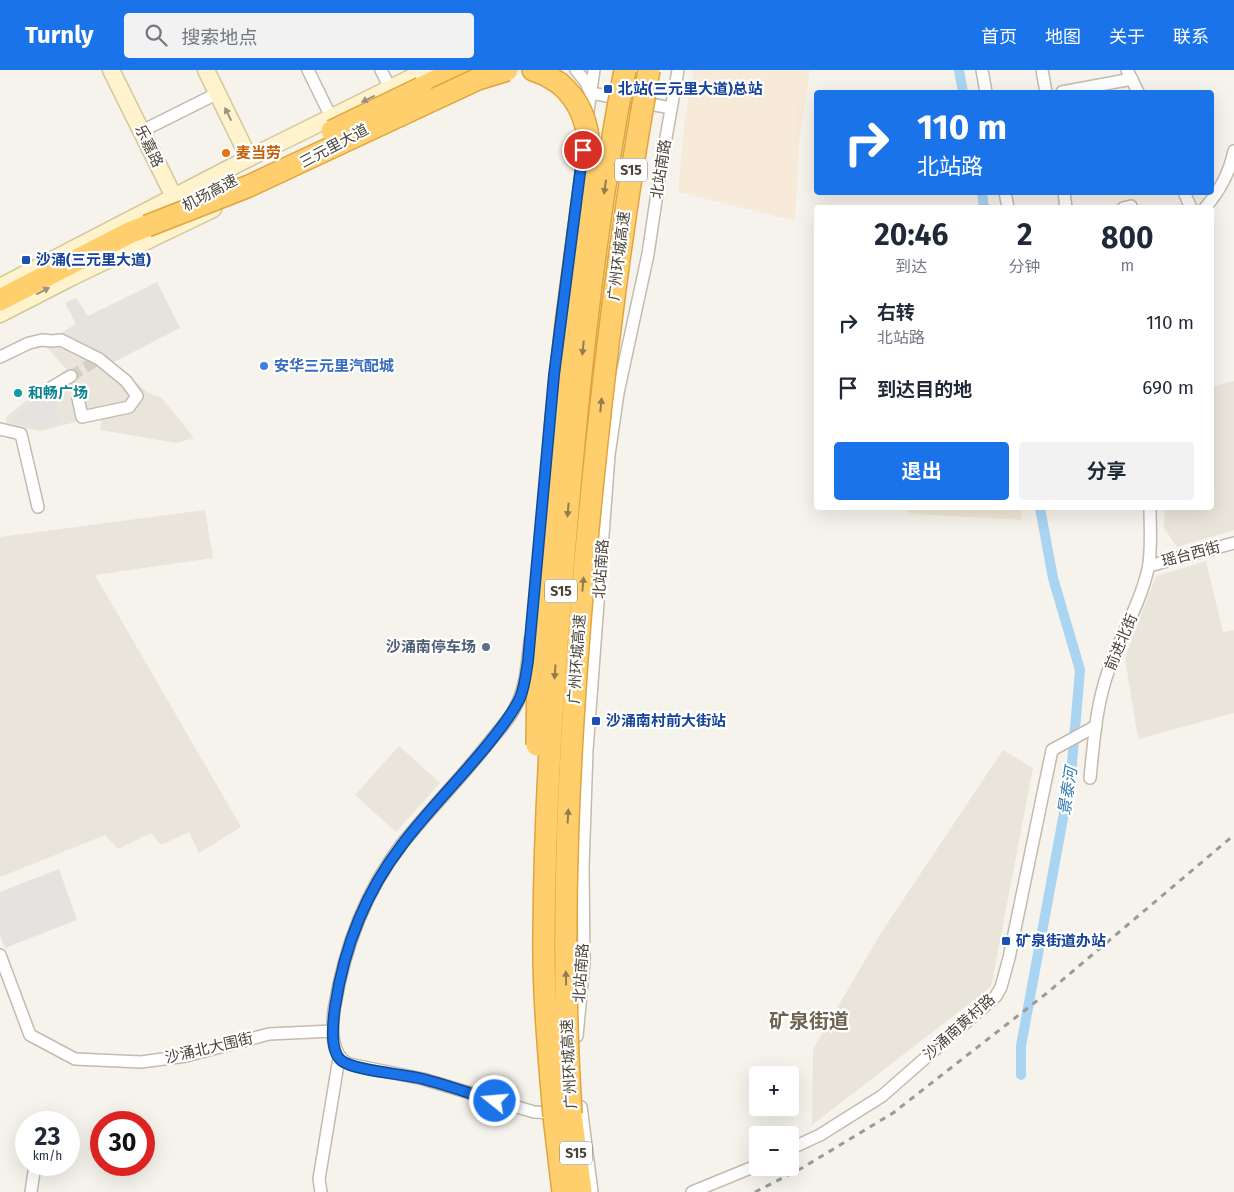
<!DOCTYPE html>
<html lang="zh">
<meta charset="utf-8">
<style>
:root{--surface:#fff;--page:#f2f2f3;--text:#1f2937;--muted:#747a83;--accent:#1a73e8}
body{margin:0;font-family:"Fira Sans","Noto Sans SC",sans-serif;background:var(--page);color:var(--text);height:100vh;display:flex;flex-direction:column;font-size:19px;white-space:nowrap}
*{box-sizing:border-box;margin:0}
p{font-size:16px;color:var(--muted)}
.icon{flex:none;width:28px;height:28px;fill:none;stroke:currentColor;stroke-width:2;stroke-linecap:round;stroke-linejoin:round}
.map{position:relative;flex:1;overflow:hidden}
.side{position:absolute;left:814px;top:135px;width:400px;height:305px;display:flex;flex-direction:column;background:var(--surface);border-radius:5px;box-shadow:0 5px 20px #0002}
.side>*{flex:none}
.banner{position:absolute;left:814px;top:20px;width:400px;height:105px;border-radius:5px;box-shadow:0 5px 20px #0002;background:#1a73e8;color:#fff;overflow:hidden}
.fabs{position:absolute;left:749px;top:996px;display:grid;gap:10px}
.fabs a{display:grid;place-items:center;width:50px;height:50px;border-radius:5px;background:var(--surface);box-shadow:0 5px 20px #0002;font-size:25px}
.speed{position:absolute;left:15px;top:1041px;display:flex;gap:10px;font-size:25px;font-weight:700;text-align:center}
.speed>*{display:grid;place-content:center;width:65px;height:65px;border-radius:50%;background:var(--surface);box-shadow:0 5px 20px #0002;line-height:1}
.speed small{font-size:12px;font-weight:400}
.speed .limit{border:8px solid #d22;background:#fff;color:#111}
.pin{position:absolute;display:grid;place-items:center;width:42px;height:42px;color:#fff;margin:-21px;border:2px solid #fff;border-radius:50%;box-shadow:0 1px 5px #0007}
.me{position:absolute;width:55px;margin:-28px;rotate:287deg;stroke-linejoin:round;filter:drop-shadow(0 0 4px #0008)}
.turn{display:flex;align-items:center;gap:18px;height:105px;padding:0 20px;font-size:22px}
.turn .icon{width:65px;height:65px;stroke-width:2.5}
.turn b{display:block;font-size:35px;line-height:42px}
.eta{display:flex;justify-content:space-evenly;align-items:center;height:85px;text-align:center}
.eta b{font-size:30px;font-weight:700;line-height:35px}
.primary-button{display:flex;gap:10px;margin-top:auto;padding:10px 20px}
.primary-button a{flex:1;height:58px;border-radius:5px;background:var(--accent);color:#fff;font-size:20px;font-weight:700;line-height:58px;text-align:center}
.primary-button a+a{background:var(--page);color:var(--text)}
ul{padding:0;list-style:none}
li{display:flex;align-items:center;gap:15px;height:65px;padding:0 20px}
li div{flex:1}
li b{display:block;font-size:19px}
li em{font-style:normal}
header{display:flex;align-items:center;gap:30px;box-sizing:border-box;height:70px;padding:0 25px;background:var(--accent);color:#fff}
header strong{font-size:24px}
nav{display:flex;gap:28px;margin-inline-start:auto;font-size:18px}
.search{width:350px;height:45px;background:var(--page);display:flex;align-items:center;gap:12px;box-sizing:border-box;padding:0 18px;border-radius:5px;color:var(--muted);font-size:19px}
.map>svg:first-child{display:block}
</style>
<header>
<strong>Turnly</strong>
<div class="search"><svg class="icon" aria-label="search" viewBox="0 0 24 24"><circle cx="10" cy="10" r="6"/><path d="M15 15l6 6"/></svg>搜索地点</div>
<nav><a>首页</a><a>地图</a><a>关于</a><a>联系</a></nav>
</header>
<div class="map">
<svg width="1234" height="1122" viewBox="0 0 1234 1122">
<rect width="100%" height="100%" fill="#f6f3ec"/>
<g fill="#eae5da">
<path d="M58,265l54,28 37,30 13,5 32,40 -17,5 -77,-13 2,-15 -61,16 -34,-5 -1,-9 60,-48 -21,-24z"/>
<path d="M1234,311v149l-57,17 -13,-19 1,-20h46v-121z"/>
<path d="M205,440l8,48 -118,17 146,252 -42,26 -10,-21 -28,13 -10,-12 -33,16 -13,-14 -105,42v-340z"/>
<path d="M1206,491l17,71 11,-2v83l-96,26 -13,-81 31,-82z"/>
<path d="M399,676l41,37 -44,49 -41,-37z"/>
<path d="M1003,680l30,18 -42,219 -179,138 1,-76 68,-116z"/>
</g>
<path fill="#f7ead8" d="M694,0h116l-11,71 -4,80 -117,-29 7,-75z"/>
<path fill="#e6e2dd" d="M157,212l23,46 -68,35 -54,-28 18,-11 -11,-21 11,-5 12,18z"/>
<path fill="#efe8d6" d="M899,438h121l2,12 -109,-6z"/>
<g fill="#e5e3e0">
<path d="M52,317l8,36 -20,6 -29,-7v-4z"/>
<path d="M59,799l18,51 -72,28 -5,-12v-44z"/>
</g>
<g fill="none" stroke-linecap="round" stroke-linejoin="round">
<g stroke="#a9d4f2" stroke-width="10">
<path d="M959,0l4,22"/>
<path d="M982,122l2,16"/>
<path d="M1021,1005v-29l50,-271 9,-105 -27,-92 -13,-70"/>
</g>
<path stroke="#d4d0c8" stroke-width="11" stroke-dasharray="11 5.5" stroke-linecap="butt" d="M71,306l28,-17"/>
<defs>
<g id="street">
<path d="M308,0l23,47"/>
<path d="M381,0l9,18"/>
<path d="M576,0l9,11 6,12"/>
<path d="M982,0l4,22"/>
<path d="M1042,0l4,22"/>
<path d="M1127,0l11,22"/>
<path d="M1062,22l70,-13"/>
<path d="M591,23l80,15"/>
<path d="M587,48l7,-48"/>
<path d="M142,61l76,-38"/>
<path d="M1005,122l3,16"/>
<path d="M1064,122l2,16"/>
<path d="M1184,122l7,16"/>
<path d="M1123,138l8,-2"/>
<path d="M1205,138c15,-18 24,-34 29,-57"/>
<path d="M0,287l29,-14 13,-3 10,1 9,-1 38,19 27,22 11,15 -8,11 -47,10 -4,-19"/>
<path d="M52,317l19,-11"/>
<path d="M0,359l21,5 17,73"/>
<path d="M1149,496l85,-23"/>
<path d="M530,570c-3,26 -4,51 -18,73 -6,10 -14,18 -21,27 -28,36 -60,68 -89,104 -38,49 -58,105 -68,166 -2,18 -4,45 15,54l74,15 111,33 48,2"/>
<path d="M1090,708c4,-37 6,-74 19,-109 12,-34 31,-65 39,-100 4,-18 2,-43 2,-61"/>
<path d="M0,885l30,80 45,24 66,3 45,-6 83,-22 64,-3"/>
<path d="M577,966l7,-74 -1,-95 4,-117 22,-295 9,-62 30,-139 14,-94 16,-90"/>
<path d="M581,1037l11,85"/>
<path d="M790,1079l30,-14 62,-39 114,-100 5,-9 8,-29 43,-208 44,-24"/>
<path d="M31,1122l4,-27"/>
<path d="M321,1122l-2,-13 20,-121"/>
<path d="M692,1122l66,-27"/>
</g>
<g id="secondary">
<path d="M111,0l67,135"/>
<path d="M206,0l43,88"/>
<path d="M0,217l249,-129 178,-88"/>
<path d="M0,244l72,-37 141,-68"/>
</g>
<g id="highway">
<path d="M533,0l13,5 13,8"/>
<path d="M421,18l37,-18"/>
<path d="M0,230l129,-67 18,-7"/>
<path d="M571,1044l10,78"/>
<path d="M554,1046l9,76"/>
</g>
</defs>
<use href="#street" stroke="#c2bbae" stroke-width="14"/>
<use href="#secondary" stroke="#d6c79b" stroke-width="19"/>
<use href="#highway" stroke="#e0a43c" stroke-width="24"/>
<use href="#street" stroke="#fff" stroke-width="11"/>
<use href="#secondary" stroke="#fff3cd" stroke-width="16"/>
<use href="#highway" stroke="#ffcf6e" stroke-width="21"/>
<path stroke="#9a9a9a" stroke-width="3" stroke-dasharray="6 6" stroke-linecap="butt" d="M755,1122l47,-24 91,-55 154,-120 187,-158"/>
<defs>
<g id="highway-bridge">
<path d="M332,61l89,-43"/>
<path d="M147,156l102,-40 229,-107 29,-9"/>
<path d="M537,675l1,-79 18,-245 10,-97 23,-171c0,-28 -8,-52 -30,-70"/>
<path d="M571,1044c-12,-188 -2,-376 15,-563 15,-161 34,-322 63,-481"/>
<path d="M554,1046c-5,-61 -11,-123 -10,-184 1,-138 11,-275 23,-412 13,-151 29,-301 58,-450"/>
</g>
</defs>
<use href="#highway-bridge" stroke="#e0a43c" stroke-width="24" stroke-linecap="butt"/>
<use href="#highway-bridge" stroke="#ffcf6e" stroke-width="21"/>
</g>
<defs><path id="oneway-solid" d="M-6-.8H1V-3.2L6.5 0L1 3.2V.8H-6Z" transform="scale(1.25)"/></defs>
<g fill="#9c937c">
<use href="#oneway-solid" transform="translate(368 29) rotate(154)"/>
<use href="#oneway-solid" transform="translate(228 44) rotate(-116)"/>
<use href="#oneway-solid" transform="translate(43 221) rotate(-27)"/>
</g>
<g fill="#937c4e">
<use href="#oneway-solid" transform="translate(605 117) rotate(98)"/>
<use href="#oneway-solid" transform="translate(583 278) rotate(96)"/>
<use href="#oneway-solid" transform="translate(601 335) rotate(-84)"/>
<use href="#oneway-solid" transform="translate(568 440) rotate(95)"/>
<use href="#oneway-solid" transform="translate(583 514) rotate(-85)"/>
<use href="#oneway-solid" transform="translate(555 602) rotate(94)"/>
<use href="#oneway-solid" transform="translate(568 746) rotate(-87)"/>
<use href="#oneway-solid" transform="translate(566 908) rotate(-91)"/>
</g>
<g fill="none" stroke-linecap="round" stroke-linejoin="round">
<defs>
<path id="route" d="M495,1031c-24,-7 -48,-16 -72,-22 -19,-5 -67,-8 -81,-18 -13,-10 -9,-40 -7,-54 9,-60 30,-114 67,-162 28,-37 62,-70 91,-107 10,-13 20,-25 27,-40 5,-12 6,-25 8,-37l26,-286 29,-225"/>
</defs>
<use href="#route" stroke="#114b97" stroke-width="12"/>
<use href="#route" stroke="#1a73e8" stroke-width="9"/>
</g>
<g fill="#1a4fb4" stroke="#fff" stroke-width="2">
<rect x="603" y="14" width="10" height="10" rx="2.5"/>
<rect x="21" y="185" width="10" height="10" rx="2.5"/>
<rect x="591" y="646" width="10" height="10" rx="2.5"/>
<rect x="1001" y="866" width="10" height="10" rx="2.5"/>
</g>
<circle fill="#e8710a" stroke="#fff" stroke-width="2" cx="226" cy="83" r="5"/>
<circle fill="#3f7fe0" stroke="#fff" stroke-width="2" cx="264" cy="296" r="5"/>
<circle fill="#0f9aa8" stroke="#fff" stroke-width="2" cx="18" cy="323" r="5"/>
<circle fill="#5c6f8a" stroke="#fff" stroke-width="2" cx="486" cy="577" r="5"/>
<g text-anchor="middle" stroke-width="4.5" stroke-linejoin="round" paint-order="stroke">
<g fill="#fff" stroke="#817c74" stroke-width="1">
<rect x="615" y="88.5" width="32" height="23" rx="4"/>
<rect x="545" y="509.5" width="32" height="23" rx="4"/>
<rect x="560" y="1071.5" width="32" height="23" rx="4"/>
</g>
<g font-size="14" font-weight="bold" fill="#4b4439">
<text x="631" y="105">S15</text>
<text x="561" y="526">S15</text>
<text x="576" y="1088">S15</text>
</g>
<g font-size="15" font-weight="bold" fill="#164399" stroke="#fff" text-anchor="start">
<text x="618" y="24">北站(三元里大道)总站</text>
<text x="36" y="195">沙涌(三元里大道)</text>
<text x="606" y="656">沙涌南村前大街站</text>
<text x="1016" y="876">矿泉街道办站</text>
</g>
<g font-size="15" fill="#4b4439" stroke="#fff">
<text transform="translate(149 76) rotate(64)" y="5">乐嘉路</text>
<text transform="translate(334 76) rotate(-28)" y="5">三元里大道</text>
<text transform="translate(661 99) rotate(-81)" y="5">北站南路</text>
<text transform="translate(210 123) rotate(-28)" y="5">机场高速</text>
<text transform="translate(619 186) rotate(-83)" y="5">广州环城高速</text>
<text transform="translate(1191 484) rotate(-15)" y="5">瑶台西街</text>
<text transform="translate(601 499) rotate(-86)" y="5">北站南路</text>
<text transform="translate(1121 572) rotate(-67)" y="5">前进北街</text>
<text transform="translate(577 589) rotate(-86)" y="5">广州环城高速</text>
<text transform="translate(581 903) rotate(-86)" y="5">北站南路</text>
<text transform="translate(959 957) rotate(-42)" y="5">沙涌南黄村路</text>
<text transform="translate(209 978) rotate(-13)" y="5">沙涌北大围街</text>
<text transform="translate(569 994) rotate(-93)" y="5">广州环城高速</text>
</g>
<g font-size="15" font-weight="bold" fill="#c56008" stroke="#fff" text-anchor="start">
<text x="236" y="88">麦当劳</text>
</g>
<g font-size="15" font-weight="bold" fill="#366cbe" stroke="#fff" text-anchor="start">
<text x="274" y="301">安华三元里汽配城</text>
</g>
<g font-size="15" font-weight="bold" fill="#0d838f" stroke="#fff" text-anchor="start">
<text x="28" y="328">和畅广场</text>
</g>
<g font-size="15" font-weight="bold" fill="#4e5e75" stroke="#fff" text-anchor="end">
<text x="476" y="582">沙涌南停车场</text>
</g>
<g font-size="16" font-style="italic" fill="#2e7ab2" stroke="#fff">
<text transform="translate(1067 721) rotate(-81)" y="6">景泰河</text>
</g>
<g font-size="20" font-weight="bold" fill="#6e6250" stroke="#fff">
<text x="809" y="958">矿泉街道</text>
</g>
</g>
</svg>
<div class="fabs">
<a>+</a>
<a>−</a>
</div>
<div class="speed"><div>23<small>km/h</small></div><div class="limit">30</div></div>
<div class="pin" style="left:583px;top:80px;background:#d93025"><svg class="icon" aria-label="arrive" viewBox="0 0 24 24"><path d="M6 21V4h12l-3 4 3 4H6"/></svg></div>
<svg class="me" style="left:495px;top:1031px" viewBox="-20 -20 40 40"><circle r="17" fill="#1a73e8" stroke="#fff" stroke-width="3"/><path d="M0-11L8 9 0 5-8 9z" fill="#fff"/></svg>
<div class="banner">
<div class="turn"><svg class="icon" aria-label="right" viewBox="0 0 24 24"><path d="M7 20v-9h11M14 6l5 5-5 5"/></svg><div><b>110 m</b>北站路</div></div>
</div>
<section class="side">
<div class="eta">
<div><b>20:46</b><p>到达</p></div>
<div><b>2</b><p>分钟</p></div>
<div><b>800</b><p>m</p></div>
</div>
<ul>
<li><svg class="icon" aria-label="right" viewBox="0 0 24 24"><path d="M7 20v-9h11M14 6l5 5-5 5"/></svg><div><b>右转</b><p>北站路</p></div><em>110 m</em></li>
<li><svg class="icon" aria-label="arrive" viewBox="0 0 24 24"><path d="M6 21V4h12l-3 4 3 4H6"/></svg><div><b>到达目的地</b></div><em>690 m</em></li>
</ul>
<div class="primary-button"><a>退出</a><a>分享</a></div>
</section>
</div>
